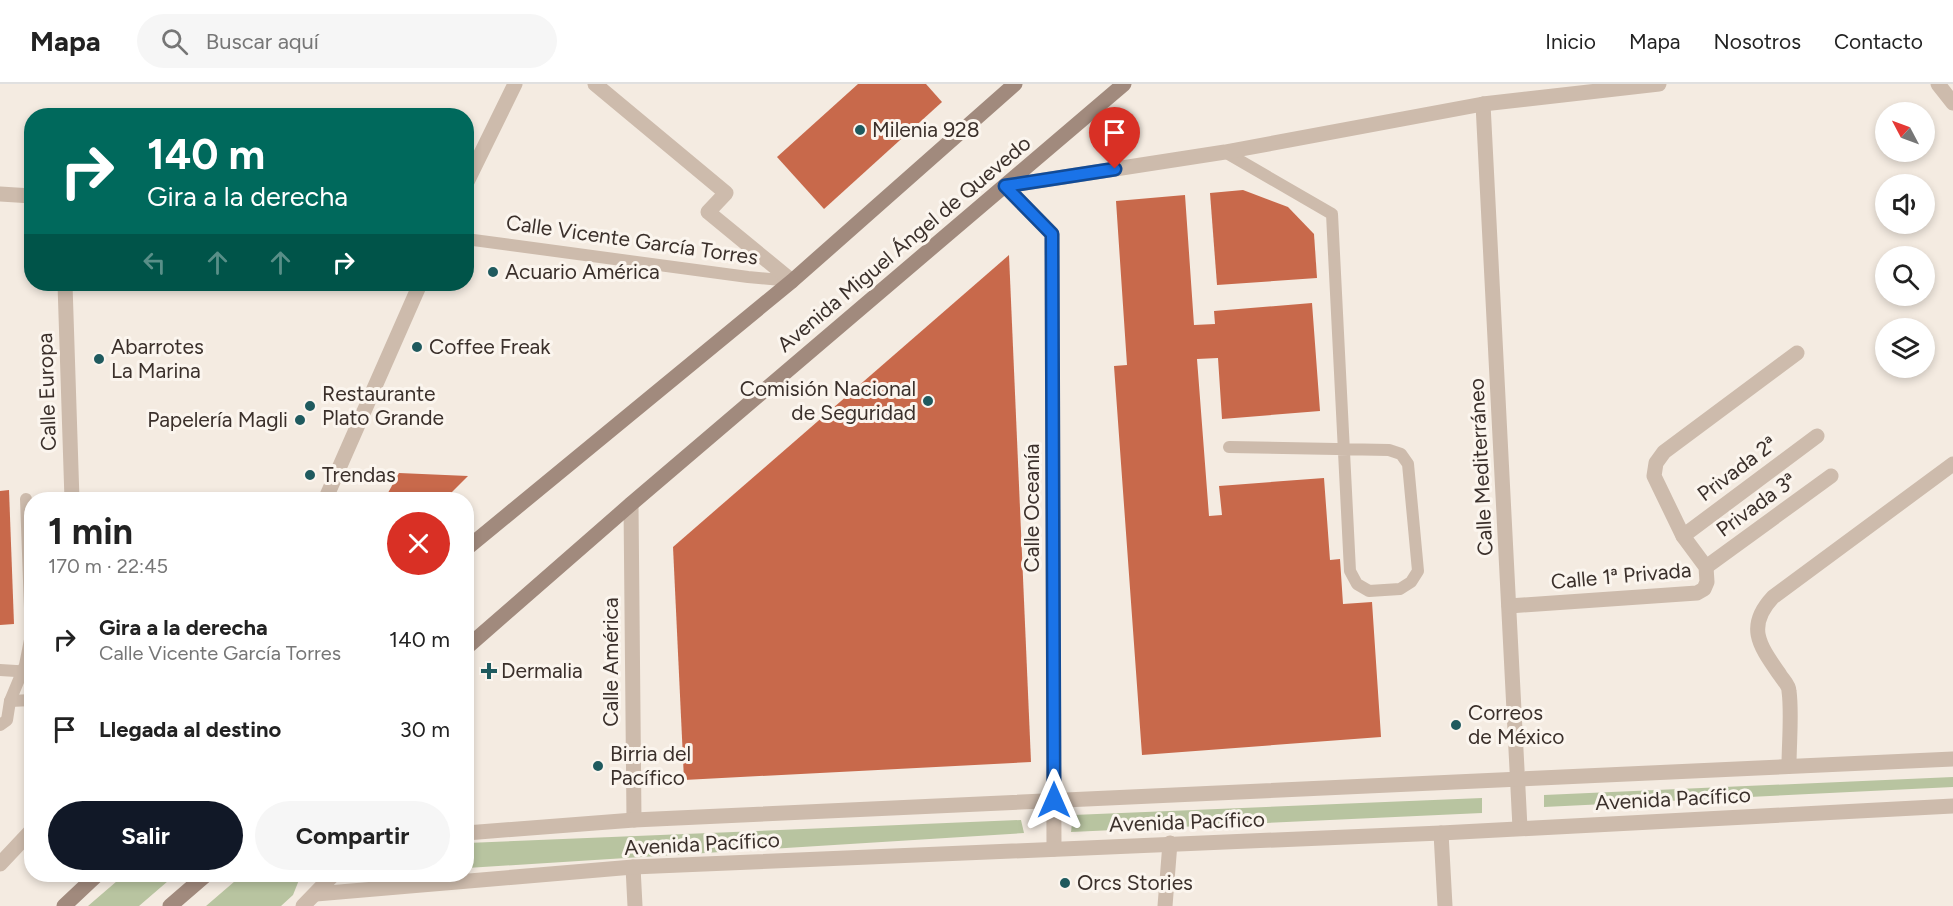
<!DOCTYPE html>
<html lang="es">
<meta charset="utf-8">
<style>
:root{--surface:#fff;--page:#f6f6f6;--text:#222;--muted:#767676;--line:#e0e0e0;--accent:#111827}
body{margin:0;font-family:Figtree,sans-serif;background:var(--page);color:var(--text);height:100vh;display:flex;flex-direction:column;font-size:22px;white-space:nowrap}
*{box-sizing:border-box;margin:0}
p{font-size:20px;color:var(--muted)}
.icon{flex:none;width:33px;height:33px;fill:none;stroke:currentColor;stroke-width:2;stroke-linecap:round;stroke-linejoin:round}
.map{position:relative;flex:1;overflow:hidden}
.details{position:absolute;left:24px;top:408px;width:450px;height:390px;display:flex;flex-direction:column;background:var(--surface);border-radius:24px;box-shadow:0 3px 9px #0003}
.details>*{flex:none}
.hud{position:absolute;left:24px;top:24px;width:450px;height:183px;border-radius:24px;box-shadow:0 3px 9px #0003;background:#00695c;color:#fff;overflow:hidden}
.needle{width:39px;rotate:311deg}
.controls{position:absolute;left:1875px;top:18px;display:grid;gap:12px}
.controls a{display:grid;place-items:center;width:60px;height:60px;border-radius:50%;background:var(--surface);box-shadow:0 3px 9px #0003;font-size:30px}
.pin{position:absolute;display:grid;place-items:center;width:51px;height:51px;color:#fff;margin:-62px -26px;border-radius:50% 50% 50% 0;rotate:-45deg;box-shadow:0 0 6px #0007}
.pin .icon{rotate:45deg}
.me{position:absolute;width:66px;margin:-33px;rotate:0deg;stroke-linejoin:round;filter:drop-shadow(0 0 4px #0008)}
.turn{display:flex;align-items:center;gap:21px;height:126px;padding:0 24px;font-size:27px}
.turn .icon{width:78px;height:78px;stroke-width:2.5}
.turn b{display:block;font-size:42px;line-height:51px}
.lanes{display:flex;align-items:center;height:57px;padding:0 24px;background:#0003;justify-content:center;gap:30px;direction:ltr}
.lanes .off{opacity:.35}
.round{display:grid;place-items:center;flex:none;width:63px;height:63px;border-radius:32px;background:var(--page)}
.overview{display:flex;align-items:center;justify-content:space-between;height:102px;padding:0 24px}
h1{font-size:36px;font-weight:700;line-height:45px}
.primary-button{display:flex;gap:12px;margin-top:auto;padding:12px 24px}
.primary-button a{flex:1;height:69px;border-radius:36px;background:var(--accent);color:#fff;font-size:24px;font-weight:700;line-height:69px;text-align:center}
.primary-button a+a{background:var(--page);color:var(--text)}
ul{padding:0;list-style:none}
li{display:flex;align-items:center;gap:18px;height:90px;padding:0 24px}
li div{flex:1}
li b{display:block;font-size:22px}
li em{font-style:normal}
header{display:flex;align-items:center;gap:36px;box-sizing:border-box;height:84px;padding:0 30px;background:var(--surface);border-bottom:2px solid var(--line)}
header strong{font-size:28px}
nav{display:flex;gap:33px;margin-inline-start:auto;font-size:21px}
.search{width:420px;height:54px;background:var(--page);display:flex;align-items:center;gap:15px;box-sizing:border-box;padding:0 21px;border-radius:33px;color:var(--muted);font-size:22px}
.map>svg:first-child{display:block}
</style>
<header>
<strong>Mapa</strong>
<div class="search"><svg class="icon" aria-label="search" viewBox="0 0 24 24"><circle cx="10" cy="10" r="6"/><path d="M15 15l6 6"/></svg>Buscar aquí</div>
<nav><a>Inicio</a><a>Mapa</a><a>Nosotros</a><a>Contacto</a></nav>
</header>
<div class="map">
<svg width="1953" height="822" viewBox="0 0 1953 822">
<rect width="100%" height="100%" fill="#f4ebe1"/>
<g fill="#b8c4a0">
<path d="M1953,693v10l-409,20v-12z"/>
<path d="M1482,714v15l-411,19 2,-17z"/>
<path d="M1021,736l3,13 -557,35v-25z"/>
<path d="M124,791v-1l51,1 -36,31h-51z"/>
<path d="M242,791v-1l59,1 -8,20 -12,11h-75z"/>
</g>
<g fill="#c8694b">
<path d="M858,0h68l16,18 -118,107 -47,-52z"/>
<path d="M1243,106l45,17 26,27 3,44 -100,7 -7,-92z"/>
<path d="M1185,111l9,130 21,-1 -1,-13 98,-8 8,108 -98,8 -4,-61 -21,1 12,157 13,-1 -3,-29 105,-8 6,82 10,-1 3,45 29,-2 9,135 -239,18 -28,-389 13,-1 -11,-164z"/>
<path d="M1009,171l22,507 -347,18 -11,-233z"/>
<path d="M399,389l69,3 -24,24h-60z"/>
<path d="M9,406l5,134 -14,1v-134z"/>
</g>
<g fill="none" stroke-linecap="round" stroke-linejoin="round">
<g stroke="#cdbbac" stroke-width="12">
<path d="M1225,68l107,62 18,357 7,13 12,7 31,-2 11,-7 7,-11 -10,-107 -7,-10 -12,-4 -160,-3"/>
<path d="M466,155l282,38 44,4"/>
<path d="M0,586l32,2"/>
<path d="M10,617l22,-1"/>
<path d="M0,641l7,-5 3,-19 15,-36 6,-30 -5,-136"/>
</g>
<path stroke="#cdbbac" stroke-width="15" d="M595,0l131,109 -18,19 84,69"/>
<g stroke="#cdbbac" stroke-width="15">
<path d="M1938,0l15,19"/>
<path d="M1483,20l37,724"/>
<path d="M1005,102l47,48 2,615"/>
<path d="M1005,102l220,-34 258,-48 176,-20"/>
<path d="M0,110l32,2"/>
<path d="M65,200l7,216"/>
<path d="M631,420l3,316"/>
<path d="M1683,452l134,-100"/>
<path d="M1706,483l125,-91"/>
<path d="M1509,522l188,-13 7,-4 3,-7 -1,-15 -23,-31 -29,-60 2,-13 8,-11 133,-99"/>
<path d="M1789,682c0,-23 3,-53 0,-75 0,-6 -6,-11 -9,-16 -20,-29 -35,-48 -7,-78l180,-133"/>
<path d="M1441,749l4,73"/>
<path d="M633,783l2,39"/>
<path d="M1165,822l5,-63"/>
</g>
<g stroke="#cdbbac" stroke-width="15">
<path d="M466,100l49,-100"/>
<path d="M325,416l95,-216"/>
<path d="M466,749l168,-13 1319,-61"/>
<path d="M0,780l32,-34"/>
<path d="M316,810l317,-27 808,-34 512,-27"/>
<path d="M303,822l31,-32"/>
</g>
<g stroke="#a18a7d" stroke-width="15">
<path d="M466,465l326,-268 223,-197"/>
<path d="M466,564l165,-144 493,-420"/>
<path d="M64,822l34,-32"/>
<path d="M170,822l37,-32"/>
</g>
</g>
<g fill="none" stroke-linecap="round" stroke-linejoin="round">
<defs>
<path id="route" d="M1054,716l-2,-566 -47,-48 110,-17"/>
</defs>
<use href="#route" stroke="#114b97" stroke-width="15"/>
<use href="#route" stroke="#1a73e8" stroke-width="10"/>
</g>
<g fill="#1f5a5e" stroke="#fbf5ee" stroke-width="2">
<circle cx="860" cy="46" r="6"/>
<circle cx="493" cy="188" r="6"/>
<circle cx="417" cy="263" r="6"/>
<circle cx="99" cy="275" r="6"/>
<circle cx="928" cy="317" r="6"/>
<circle cx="310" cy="322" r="6"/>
<circle cx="300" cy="336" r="6"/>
<circle cx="310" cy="391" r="6"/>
<path d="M486 578h6v6h6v6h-6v6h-6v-6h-6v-6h6z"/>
<circle cx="1456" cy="641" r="6"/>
<circle cx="598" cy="682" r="6"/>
<circle cx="1065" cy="799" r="6"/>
</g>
<g text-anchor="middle" stroke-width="6" stroke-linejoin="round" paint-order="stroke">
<g font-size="21" fill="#3b302b" stroke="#fbf5ee" text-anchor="start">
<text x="872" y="53">Milenia 928</text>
<text x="505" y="195">Acuario América</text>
<text x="111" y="270">Abarrotes<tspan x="111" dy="24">La Marina</tspan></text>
<text x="429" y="270">Coffee Freak</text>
<text x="916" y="312" text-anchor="end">Comisión Nacional<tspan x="916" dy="24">de Seguridad</tspan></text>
<text x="322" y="317">Restaurante<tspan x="322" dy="24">Plato Grande</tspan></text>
<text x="288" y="343" text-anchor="end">Papelería Magli</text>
<text x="322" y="398">Trendas</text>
<text x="501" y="594">Dermalia</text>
<text x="1468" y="636">Correos<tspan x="1468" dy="24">de México</tspan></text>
<text x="610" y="677">Birria del<tspan x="610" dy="24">Pacífico</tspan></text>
<text x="1077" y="806">Orcs Stories</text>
</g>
<g font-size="21" fill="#3b302b" stroke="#fbf5ee">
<text transform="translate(632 156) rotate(8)" y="7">Calle Vicente García Torres</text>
<text transform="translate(904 160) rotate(-40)" y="7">Avenida Miguel Ángel de Quevedo</text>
<text transform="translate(47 308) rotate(-92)" y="7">Calle Europa</text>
<text transform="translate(1481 383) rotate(-93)" y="7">Calle Mediterráneo</text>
<text transform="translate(1737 385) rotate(-37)" y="7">Privada 2ª</text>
<text transform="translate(1756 421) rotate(-36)" y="7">Privada 3ª</text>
<text transform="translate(1032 424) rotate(-90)" y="7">Calle Oceanía</text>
<text transform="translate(1621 492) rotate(-5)" y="7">Calle 1ª Privada</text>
<text transform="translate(611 578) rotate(-90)" y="7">Calle América</text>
<text transform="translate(1673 715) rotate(-3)" y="7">Avenida Pacífico</text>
<text transform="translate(1187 738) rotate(-2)" y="7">Avenida Pacífico</text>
<text transform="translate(702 760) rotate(-3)" y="7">Avenida Pacífico</text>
</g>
</g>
</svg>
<div class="controls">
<a><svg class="needle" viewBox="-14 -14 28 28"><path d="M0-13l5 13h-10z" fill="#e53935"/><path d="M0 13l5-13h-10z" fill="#767676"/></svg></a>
<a><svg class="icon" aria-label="sound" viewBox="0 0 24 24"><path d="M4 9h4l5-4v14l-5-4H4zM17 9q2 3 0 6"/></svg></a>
<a><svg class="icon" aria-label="search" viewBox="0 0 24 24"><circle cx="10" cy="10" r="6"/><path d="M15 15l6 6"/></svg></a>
<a><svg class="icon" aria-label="layers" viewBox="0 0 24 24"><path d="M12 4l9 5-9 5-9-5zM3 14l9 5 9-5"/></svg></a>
</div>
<div class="pin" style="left:1115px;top:85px;background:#d93025"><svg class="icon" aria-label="arrive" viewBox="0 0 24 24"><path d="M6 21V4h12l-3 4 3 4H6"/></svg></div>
<svg class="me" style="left:1054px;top:716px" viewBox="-20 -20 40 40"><path d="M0-17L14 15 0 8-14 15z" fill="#1a73e8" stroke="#fff" stroke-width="4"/></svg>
<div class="hud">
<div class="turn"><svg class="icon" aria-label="right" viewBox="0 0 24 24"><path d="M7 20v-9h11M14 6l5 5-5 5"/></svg><div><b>140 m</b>Gira a la derecha</div></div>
<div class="lanes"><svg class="icon off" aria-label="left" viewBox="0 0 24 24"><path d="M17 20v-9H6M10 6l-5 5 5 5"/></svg><svg class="icon off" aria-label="ahead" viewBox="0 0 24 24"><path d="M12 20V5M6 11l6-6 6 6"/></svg><svg class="icon off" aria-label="ahead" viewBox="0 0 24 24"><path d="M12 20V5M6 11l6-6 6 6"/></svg><svg class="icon" aria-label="right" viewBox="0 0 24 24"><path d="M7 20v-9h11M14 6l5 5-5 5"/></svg></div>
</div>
<section class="details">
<div class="overview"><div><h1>1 min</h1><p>170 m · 22:45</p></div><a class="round" style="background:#d93025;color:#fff"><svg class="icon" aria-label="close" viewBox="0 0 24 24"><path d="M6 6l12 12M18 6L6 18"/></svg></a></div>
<ul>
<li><svg class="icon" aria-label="right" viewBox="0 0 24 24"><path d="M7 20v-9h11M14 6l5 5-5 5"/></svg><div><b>Gira a la derecha</b><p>Calle Vicente García Torres</p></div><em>140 m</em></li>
<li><svg class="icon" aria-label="arrive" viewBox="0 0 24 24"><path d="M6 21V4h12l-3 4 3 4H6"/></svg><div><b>Llegada al destino</b></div><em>30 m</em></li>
</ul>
<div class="primary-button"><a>Salir</a><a>Compartir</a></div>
</section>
</div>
